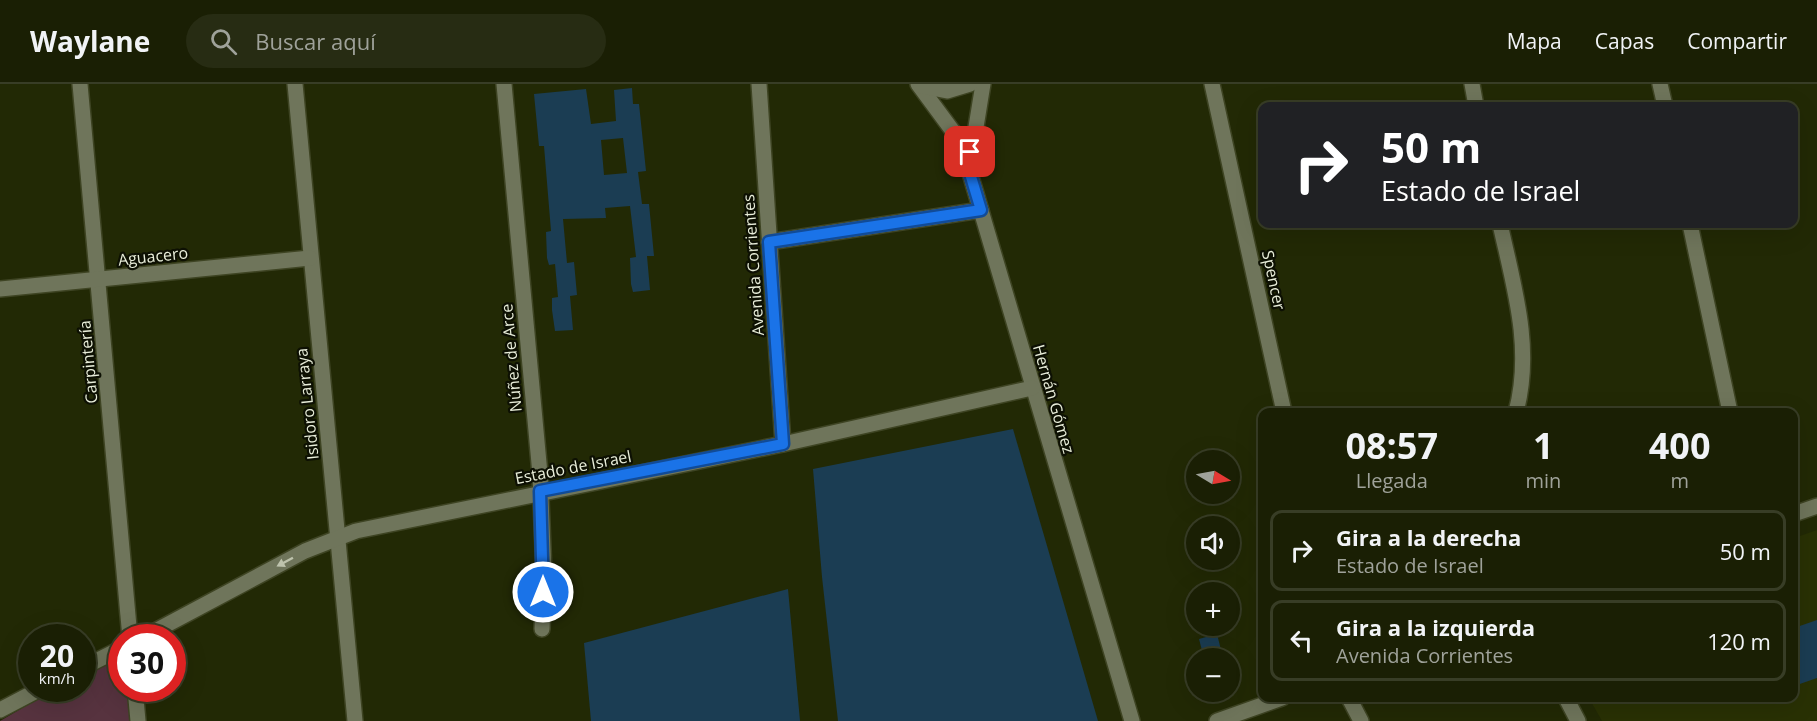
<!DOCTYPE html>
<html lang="es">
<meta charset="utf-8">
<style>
:root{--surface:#1a1f04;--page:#272c13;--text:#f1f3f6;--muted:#9fa29a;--line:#383d26}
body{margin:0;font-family:"Open Sans",sans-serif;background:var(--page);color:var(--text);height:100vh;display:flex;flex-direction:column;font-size:22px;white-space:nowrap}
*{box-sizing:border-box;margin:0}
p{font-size:20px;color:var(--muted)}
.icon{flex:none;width:33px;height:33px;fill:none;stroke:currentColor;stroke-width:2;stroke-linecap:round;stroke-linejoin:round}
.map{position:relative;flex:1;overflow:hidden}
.panel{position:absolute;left:1258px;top:324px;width:540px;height:294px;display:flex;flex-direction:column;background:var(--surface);border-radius:12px;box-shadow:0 6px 24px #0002,0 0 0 2px var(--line)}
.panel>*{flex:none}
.guide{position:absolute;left:1258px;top:18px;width:540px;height:126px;border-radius:12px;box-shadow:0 6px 24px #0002,0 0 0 2px var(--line);background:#202124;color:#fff;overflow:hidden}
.needle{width:39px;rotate:100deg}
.buttons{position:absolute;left:1186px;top:366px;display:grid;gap:12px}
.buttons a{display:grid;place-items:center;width:54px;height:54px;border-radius:50%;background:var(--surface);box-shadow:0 6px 24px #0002,0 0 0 2px var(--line);font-size:30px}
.speed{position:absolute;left:18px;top:540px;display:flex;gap:12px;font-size:30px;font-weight:700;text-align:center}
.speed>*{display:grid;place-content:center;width:78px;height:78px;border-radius:50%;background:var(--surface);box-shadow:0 6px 24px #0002,0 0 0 2px var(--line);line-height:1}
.speed small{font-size:15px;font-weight:400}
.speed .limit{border:9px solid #d22;background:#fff;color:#111}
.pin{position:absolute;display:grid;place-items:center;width:51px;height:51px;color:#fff;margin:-26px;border-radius:12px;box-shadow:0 3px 9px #0006}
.me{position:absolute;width:66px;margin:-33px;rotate:0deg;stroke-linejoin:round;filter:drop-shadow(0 0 4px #0008)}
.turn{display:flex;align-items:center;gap:21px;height:126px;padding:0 24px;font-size:27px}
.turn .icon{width:78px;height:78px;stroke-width:2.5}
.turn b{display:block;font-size:42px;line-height:51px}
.eta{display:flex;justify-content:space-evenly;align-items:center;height:102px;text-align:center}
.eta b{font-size:36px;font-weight:700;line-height:42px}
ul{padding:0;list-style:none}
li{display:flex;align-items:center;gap:18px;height:81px;margin:0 12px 9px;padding:0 12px;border:3px solid var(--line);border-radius:12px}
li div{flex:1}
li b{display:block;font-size:22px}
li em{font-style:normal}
header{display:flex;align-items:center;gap:36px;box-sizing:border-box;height:84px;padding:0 30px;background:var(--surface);border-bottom:2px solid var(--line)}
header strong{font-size:28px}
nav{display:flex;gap:33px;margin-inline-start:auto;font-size:21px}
.search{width:420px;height:54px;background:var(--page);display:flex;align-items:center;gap:15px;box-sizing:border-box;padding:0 21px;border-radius:33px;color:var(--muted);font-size:22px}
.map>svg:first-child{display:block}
</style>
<header>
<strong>Waylane</strong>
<div class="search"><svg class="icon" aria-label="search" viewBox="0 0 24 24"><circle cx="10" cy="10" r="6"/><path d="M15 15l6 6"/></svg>Buscar aquí</div>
<nav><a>Mapa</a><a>Capas</a><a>Compartir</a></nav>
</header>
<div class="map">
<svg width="1817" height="637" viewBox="0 0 1817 637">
<rect width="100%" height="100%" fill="#222905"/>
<path fill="#293104" d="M1817,446v191h-215l-13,-23h205v-160z"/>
<path fill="#57333f" d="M112,575l9,3 1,26 8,1 3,32h-133l55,-32 27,-1 1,-14z"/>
<g fill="#1b3d53" fill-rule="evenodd">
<path d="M632,4l1,16h6l7,67 -8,1 4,32h7l5,52h-7l3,34 -17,2 -2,-8 -1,-26 6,-1 -6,-51 -25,2 1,10 -43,1 4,44 7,-1 3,33 -7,1 3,34 -18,1 -3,-21v-12l6,-1 -3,-33 -6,1 -2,-7 -1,-26 5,-1 -7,-85h-5l-5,-52 52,-5 5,35 25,-3 -2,-31zM623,54l4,35 -23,2 -3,-35z"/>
<path d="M1013,345l85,292h-260l-16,-144 -9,-108z"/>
<path d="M788,505l12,132h-209l-7,-78z"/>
<path d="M1817,536v58l-23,8v-58z"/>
<path d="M1217,550l6,24h-19l-5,-19z"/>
</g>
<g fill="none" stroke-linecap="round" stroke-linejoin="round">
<defs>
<g id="minor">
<path d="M80,0l50,554"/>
<path d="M295,0l60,637"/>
<path d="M504,0l36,390 4,100 -2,55"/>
<path d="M759,0l24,360"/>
<path d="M918,0l34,46 6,6 15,2"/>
<path d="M983,0l-14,86 163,551"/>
<path d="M1212,0l72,328"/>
<path d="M1472,0l4,22"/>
<path d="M1660,0l5,22"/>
<path d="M921,2l26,5 23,-7"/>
<path d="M1500,140c14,63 33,124 16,188"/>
<path d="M1690,140l40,188"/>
<path d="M769,158l212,-32"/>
<path d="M0,205l310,-31"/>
<path d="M1794,430l23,-8"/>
<path d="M142,554l163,-87 51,-20 427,-87 249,-56"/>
<path d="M82,584l40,-20"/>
<path d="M135,604l3,33"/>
<path d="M1349,614l12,23"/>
<path d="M1566,614l12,23"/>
<path d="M0,626l42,-22"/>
<path d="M1217,637l65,-23"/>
</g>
</defs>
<use href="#minor" stroke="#3e4423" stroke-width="18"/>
<use href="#minor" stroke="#6f755b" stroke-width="15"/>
</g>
<defs><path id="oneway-solid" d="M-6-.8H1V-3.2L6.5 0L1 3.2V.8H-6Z" transform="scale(1.5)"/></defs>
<use fill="#bec3ad" href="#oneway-solid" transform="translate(285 478) rotate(152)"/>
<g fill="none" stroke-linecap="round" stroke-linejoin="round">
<defs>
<path id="route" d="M543,508l-3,-101 243,-47 -14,-202 212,-32 -12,-40 1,-18"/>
</defs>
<use href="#route" stroke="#114b97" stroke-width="15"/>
<use href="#route" stroke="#1a73e8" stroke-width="10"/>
</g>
<g text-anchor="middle" stroke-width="4.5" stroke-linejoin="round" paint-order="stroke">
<g font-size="16" fill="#e8edd9" stroke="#0d1003">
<text transform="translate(153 172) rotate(-6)" y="6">Aguacero</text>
<text transform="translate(753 181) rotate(-94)" y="6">Avenida Corrientes</text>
<text transform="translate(1274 196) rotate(78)" y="6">Spencer</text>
<text transform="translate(511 274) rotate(-95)" y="6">Núñez de Arce</text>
<text transform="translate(88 278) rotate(-95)" y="6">Carpintería</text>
<text transform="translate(1054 315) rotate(74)" y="6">Hernán Gómez</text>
<text transform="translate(307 320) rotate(-96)" y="6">Isidoro Larraya</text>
<text transform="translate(573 383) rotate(-11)" y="6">Estado de Israel</text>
</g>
</g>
</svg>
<div class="buttons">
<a><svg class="needle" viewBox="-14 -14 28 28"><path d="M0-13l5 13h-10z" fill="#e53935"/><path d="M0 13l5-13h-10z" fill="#9fa29a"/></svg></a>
<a><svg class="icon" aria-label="sound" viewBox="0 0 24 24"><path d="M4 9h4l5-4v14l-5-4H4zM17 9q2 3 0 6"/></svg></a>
<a>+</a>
<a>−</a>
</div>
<div class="speed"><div>20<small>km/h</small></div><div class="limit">30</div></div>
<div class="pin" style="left:970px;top:68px;background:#d93025"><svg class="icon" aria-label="arrive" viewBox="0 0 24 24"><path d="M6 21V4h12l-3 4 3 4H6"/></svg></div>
<svg class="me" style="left:543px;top:508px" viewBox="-20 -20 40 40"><circle r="17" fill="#1a73e8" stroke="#fff" stroke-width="3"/><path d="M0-11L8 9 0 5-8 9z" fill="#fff"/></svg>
<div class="guide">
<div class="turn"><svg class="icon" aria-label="right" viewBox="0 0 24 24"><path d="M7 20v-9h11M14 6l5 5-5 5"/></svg><div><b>50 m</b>Estado de Israel</div></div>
</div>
<section class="panel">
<div class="eta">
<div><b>08:57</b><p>Llegada</p></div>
<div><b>1</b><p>min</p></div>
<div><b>400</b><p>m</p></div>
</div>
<ul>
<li><svg class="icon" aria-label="right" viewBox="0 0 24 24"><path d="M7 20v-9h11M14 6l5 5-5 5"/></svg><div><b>Gira a la derecha</b><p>Estado de Israel</p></div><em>50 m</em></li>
<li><svg class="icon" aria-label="left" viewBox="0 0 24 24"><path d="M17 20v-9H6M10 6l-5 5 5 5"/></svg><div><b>Gira a la izquierda</b><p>Avenida Corrientes</p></div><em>120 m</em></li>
</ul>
</section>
</div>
